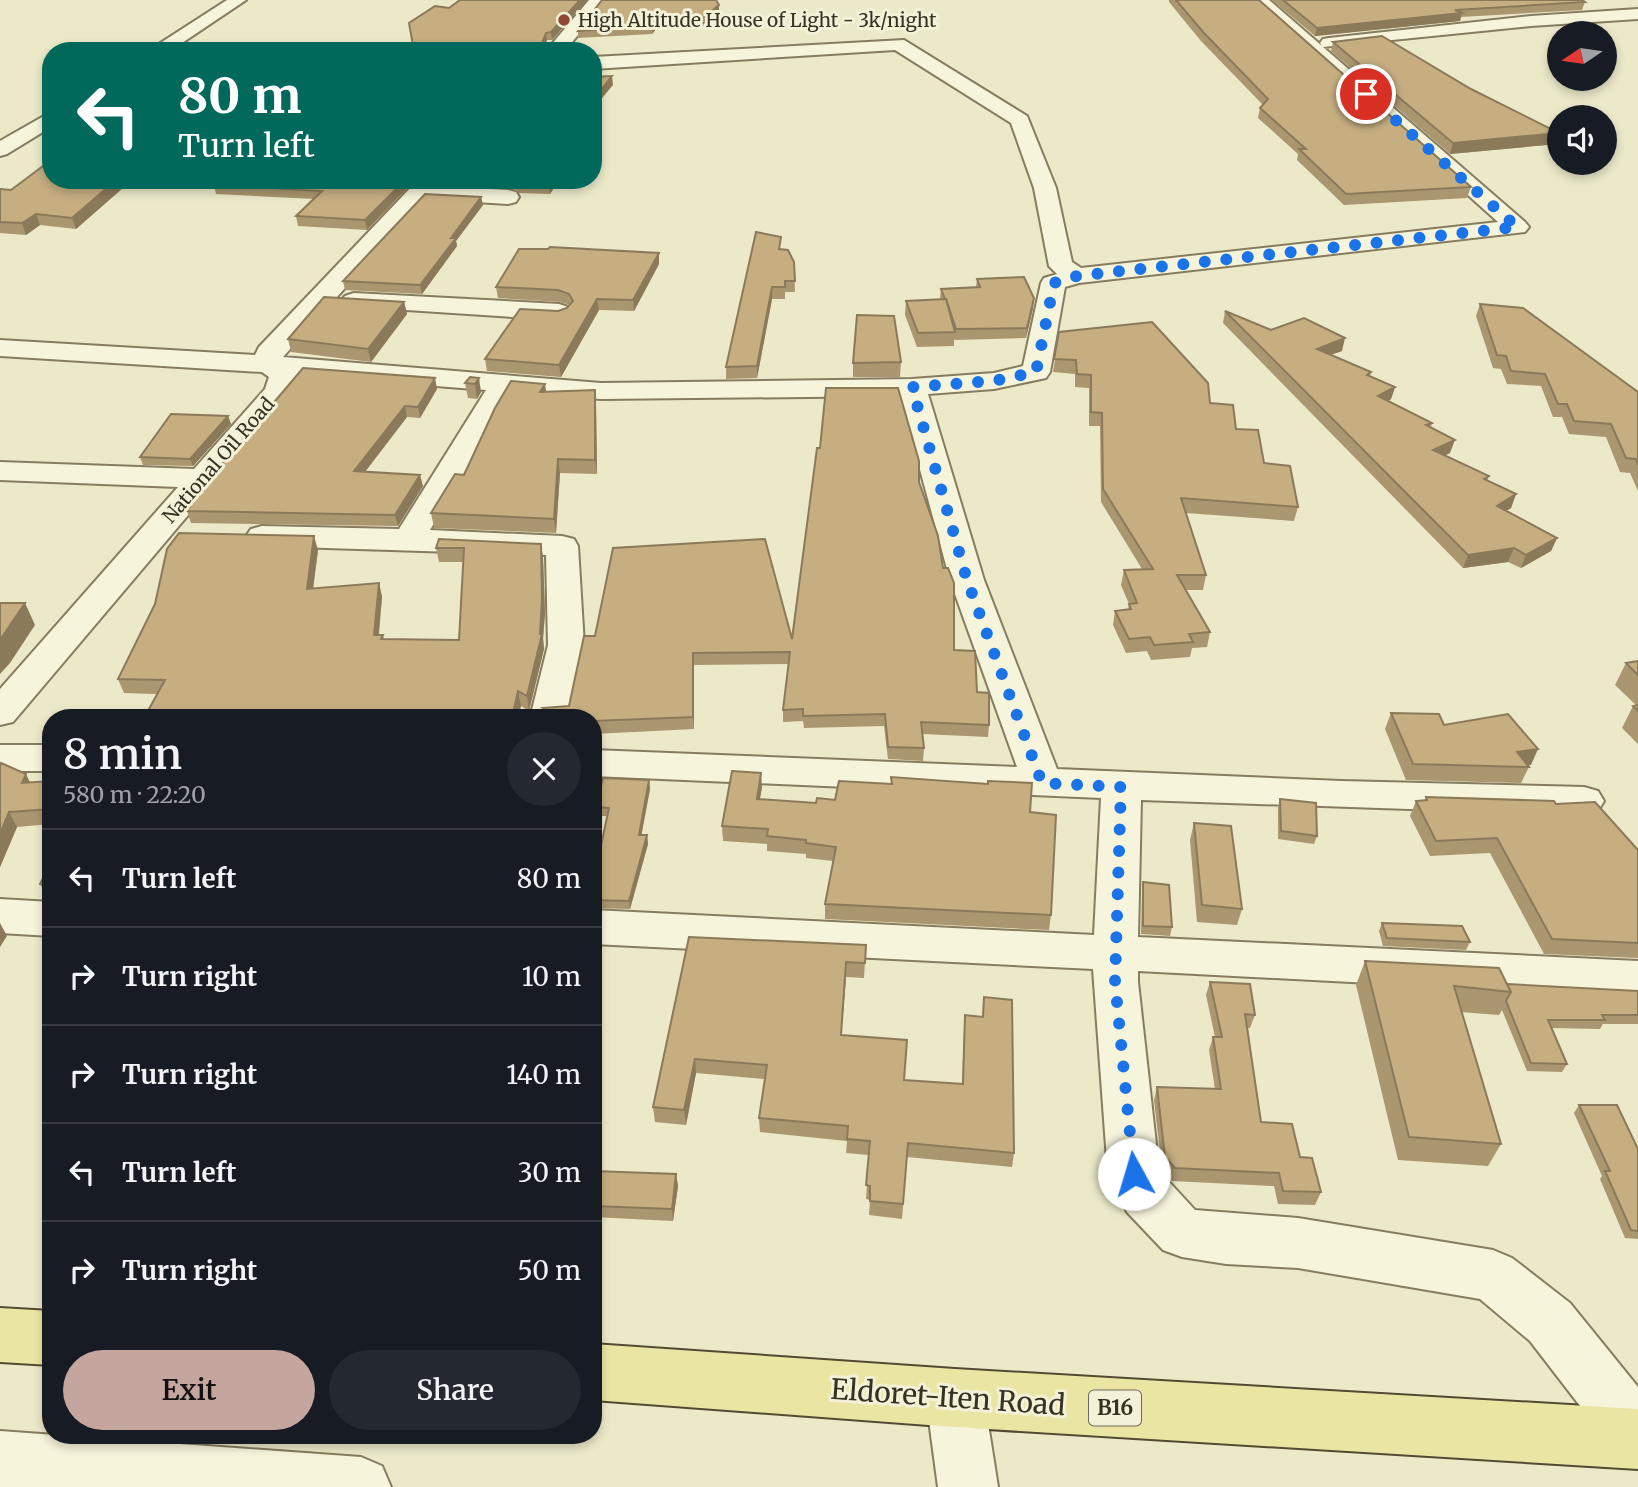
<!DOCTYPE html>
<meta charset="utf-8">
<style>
:root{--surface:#171b24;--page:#242831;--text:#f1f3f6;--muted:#9ea1a6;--line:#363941;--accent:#c5a69e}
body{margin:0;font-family:Merriweather,serif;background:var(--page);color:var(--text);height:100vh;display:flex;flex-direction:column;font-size:26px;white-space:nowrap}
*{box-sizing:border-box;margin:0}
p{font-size:23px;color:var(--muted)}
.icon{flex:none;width:38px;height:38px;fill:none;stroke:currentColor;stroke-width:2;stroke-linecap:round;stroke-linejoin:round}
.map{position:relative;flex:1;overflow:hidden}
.panel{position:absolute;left:42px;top:709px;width:560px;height:735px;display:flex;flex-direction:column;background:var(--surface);border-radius:28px;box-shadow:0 4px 10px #0003}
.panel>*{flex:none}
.hud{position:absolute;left:42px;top:42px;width:560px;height:147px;border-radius:28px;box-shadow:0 4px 10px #0003;background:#00695c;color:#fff;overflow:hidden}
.needle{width:46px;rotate:257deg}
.tools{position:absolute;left:1547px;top:21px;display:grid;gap:14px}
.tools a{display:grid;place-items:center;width:70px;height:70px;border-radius:50%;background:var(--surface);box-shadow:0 4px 10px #0003;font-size:35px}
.pin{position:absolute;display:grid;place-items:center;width:60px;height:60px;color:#fff;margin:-30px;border:4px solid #fff;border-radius:50%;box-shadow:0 2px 7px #0007}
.me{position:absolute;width:77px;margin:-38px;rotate:354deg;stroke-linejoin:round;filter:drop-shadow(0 0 5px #0008)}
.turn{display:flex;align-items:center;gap:24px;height:147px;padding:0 21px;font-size:32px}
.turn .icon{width:91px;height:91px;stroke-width:2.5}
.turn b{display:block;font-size:49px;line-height:60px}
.round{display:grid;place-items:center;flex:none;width:74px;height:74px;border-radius:37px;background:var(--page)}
.summary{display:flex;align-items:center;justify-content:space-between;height:119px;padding:0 21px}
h1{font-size:42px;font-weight:600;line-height:52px}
.primary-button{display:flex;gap:14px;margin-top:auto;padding:14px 21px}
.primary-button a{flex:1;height:80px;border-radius:42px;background:var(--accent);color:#111;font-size:28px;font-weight:600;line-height:80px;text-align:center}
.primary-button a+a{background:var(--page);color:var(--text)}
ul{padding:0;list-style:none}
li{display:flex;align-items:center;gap:21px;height:98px;padding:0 21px;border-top:2px solid var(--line)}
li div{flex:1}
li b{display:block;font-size:26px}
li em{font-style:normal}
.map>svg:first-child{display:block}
</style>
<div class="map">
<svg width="1638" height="1487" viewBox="0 0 1638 1487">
<rect width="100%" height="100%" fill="#ebe9c8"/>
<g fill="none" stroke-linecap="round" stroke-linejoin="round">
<defs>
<g id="minor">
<path d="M227,0h19l-76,51h-22z"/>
<path d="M589,0h17l-41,51h-19z"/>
<path d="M1251,0h18l53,46 -2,-3 3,-4 6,-1 202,-22 107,-7v10l-107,7 -208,21 202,175 4,5 -4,5 -446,51 -14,4 -15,85 -4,6 -52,11 -66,5 56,186 73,189 284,12 243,6 14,4 6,10 -6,10 -14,4 -443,-15 -3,137 500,24v36l-500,-26v11l21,189 36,39 103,8 195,32 19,8 58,45 68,84v75l-21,-8 -87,-113 -50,-42 -182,-31 -72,-4 -44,-7 -19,-7 -36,-38 -19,-38 -15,-205 -500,-25v-34l501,25 7,-137 -508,-22v-26l424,17 -67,-187 -50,-184 -299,3 -89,-7 -82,138 132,6 12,3 4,7 6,99 -16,73h-38l18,-73 -2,-90 -284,-9 -11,-3 -5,-7 5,-7 11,-3 137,3 87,-139 -188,-15 -10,22 -275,325 -13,3v-36l178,-202 -178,-7v-18l194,7 71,-80 4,-12 -7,-5 -262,-16v-16l255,15 4,-8 159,-167h23l-5,6 72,4 8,2 3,5 -3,5 -8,2 -83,-5 -142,158 318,26 311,-4 82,-6 29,-7 18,-83 3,-5 13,-4 -8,-8 -15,-78 -23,-65 -116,-73 -302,19v-12l311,-17 123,76 29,72 16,74 9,6 417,-46z"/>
<path d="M51,112v15l-44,27 -7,2v-15z"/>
<path d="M354,293l205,11 9,3 4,5 -4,5 -9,3 -214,-14 -4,-5 4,-5z"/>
<rect x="0" y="745" width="51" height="26"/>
<path d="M0,899l51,3v34l-51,-3z"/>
<path d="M955,1369l20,9 9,20 14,89h-60l-12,-89 9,-20z"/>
<path d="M0,1431l361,26 21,9 9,21h-391z"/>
</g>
<g id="primary">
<path d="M0,1308l51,3v54l-51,-3z"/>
<path d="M593,1344l362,25 683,40v60l-683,-42 -362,-27z"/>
</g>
</defs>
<use href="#minor" stroke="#867c5f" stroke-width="4"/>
<use href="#primary" stroke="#544a32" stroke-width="4"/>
<use href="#minor" fill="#f6f4db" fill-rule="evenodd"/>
<use href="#primary" fill="#ebe5a4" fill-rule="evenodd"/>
</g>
<g fill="#aa966f">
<path d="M587,0l-35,40h-5l-2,5 -96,-37z"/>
<path d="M1169,0h90l212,187 -4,11 -123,7 -47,-45 1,-6 -40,-36 2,-10 3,-3 -62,-64 -32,-39z"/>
<path d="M1272,0h310l3,2 -3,8 -121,7 -1,4 -145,15z"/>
<path d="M719,5v7l-16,15 -47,2 -4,5 -74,4v-7z"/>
<path d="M1333,42l138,47 88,44 -2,11 -107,10 -119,-103z"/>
<path d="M51,180h81l-56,49 -36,-4 -14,10 -26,-2v-44l11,1z"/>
<path d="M415,180l-48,50 -69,-4 -2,-10 18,-17 -98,-5 -2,-9z"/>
<path d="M441,180h118l-9,14 -31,-1 -11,-6 -67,-3z"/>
<path d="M481,197l2,8 -27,36 1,5 -35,48 -77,-4 -2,-9z"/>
<path d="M781,249l13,13 1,30h-10v7h-13l-15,79 -31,1v-12z"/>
<path d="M659,264l-25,47 -35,-1 -38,67 -74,-6 -2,-12 73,-48 9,-3 3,-3 -10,-3 -62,-4 -2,-11z"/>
<path d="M977,279l56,29 -7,30 -71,2 -1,-1v7l-37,1 -12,-32 1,-14 34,-2 1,-10 35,-2z"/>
<path d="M404,302l3,12 -36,48 -80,-10 -3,-13z"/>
<path d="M1480,304l158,88v99l-8,-18 -10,-1 -14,-35 -37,-3 -7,-17h-9l-12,-31 -34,-2 -6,-15 -8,-1 -17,-52z"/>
<path d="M1225,311l46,19 71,21 -12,4 41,17 -1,4 25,11 -4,12 -3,2 44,22 -1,4 19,26 -5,2 44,21 -2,5 29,13 -5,14 -5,3 51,27 -6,13 -30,17 -13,-6 -45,6 -240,-245z"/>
<path d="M1059,332l151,71 26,26 62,78 -4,14 -108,-8 20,62 -3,15h-17l24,42 -3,15 -15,1 -2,9 -39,3 -4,-9 -21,2 -13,-28 2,-14 13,-1 1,-6 -8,-19 3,-15 18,-1 -41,-67 -1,-76h-11v-38l-14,-1v-13l-22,-2z"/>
<path d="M901,362l-1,15h-47v-14z"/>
<path d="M470,377l11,15 -4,7 -9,-1 -3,-15z"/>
<path d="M437,389l-17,29 -13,-1 -42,55 58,14 -25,40 -207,-3 -4,-12z"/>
<path d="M547,392l49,12 1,70 -37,-1 -4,60 -122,-5 -3,-15 33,-38z"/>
<path d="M228,416l3,8 -38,42 -50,-1 -3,-8z"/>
<path d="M919,482l35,168 23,42 12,33 -1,12 -66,-3 2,14 -1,13 -35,-2 -4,-33 -80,2 -1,-7 -20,1v-12l6,-46 -95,1v64l-101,5v-16h-48l-2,-10 26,-2 15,-70 208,3z"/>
<path d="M541,544l2,14 2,55 -2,26 1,10 -15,62 -8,-5 -397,-13 -6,-14 200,-129 -5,39 66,-6 3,14 -3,38h4l1,4 75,1 4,-78h-24l-3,-14z"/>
<path d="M1638,661v83l-16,-16 11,-22 3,-1 -21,-20 11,-22z"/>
<path d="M1391,713l53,12 87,40h-3l1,2 -8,16 -115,-3 -21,-51z"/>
<path d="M0,766l30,16 21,-1v43l-34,3 -17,40z"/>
<path d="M891,777l139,35 21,103 -2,15 -224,-11v-15l8,-43 -27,-3v-4l-39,-3v-7l-44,-3 -1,-15 40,-39 -2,12 56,4 19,-3 56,-16z"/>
<path d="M649,780l1,9 -9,46h6l1,9 -18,65 -37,-1v-25l14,-67h-10l-1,-9z"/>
<path d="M1426,797l130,7 82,46v108l-94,-4 -54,-101 -60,3 -20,-40 6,-15 9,-1z"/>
<path d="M1280,799l37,37 -3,8 -36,-5v-32z"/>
<path d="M1194,823l48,86 -5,16 -40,-3 -7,-82z"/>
<path d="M51,862v41l-11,-19z"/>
<path d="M1143,882l29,45 -2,9 -29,-2 1,-43z"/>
<path d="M1382,923l88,19 -4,8 -83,-4 -4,-15z"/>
<path d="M689,937l177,8 -2,33 -18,-1 -5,58 63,45 58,4 2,-54 1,-15 17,2 2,-20 30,156 -2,14 -105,-10 -5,62 -33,-4 1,-15 -4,-1 3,-44 -23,-2 1,-12 -87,-9 -1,-14 6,-39 -69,-6 -10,52 -31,-3 -2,-15z"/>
<path d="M1365,961l142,23 131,7v33h-35l-3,5 -48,-1 15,36 -5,8 -35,-1 -25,-61 -3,5 -38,-3 40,132 -13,22 -90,-6 -42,-175z"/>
<path d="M1210,982l45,33 -5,13h-2l13,94 39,35 21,35 -6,13 -37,-1 -4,-18 -102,-5 -10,-11 -8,-70 3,-13 58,2 -6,-39 4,-13h2l-9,-42z"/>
<path d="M1579,1105l59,44v90l-13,-1 -25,-59 2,-3 -28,-63z"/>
<path d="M593,1171l83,3 2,12 -5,35 -80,-4z"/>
</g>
<g fill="#8b7a5a">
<path d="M580,0h7l-35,40 -1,-8z"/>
<path d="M719,5v7l-16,15 -1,-8z"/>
<path d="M1462,13l-2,8 -145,15 2,-8z"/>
<path d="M656,21v8l-4,5v-8z"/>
<path d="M546,33l1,7 -4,11 -1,-8z"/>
<path d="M612,76l1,9 -20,24v-9z"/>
<path d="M596,114l1,9 -4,3v-9z"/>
<path d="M1559,133l-2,11 -107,10 3,-11z"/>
<path d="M116,180h16l-56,49 -4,-11z"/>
<path d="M405,180h10l-48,50 -2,-10z"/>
<path d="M552,180h7l-9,14 -1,-9z"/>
<path d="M481,197l2,8 -27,36 1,5 -35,48 -2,-9 31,-47z"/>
<path d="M36,214l4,11 -14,10 -4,-12z"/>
<path d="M659,253v11l-25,47 -1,-11z"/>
<path d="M772,287v12l-15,79v-12z"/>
<path d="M1034,298l-1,10 -7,30 1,-10z"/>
<path d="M597,299l2,11 -38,67 -2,-12z"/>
<path d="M404,302l3,12 -36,48 -3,-13z"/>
<path d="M1345,338l-3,13 -29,10 4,-12z"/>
<path d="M435,378l2,11 -17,29 -2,-11z"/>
<path d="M479,378l2,14 -4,7 -2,-15z"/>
<path d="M545,384l2,13 -7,-5z"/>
<path d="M1395,387l-4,12 -16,9 3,-12z"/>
<path d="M595,390l1,14 1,70 -2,-14z"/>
<path d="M405,406l2,11 -50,65 -3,-11z"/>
<path d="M228,416l3,8 -38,42 -3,-7z"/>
<path d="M1455,440l-5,13 -22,10 5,-13z"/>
<path d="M558,459l2,14 -4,60 -2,-14z"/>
<path d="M420,475l3,11 -25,40 -3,-11z"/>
<path d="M1516,494l-5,14 -19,12 5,-14z"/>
<path d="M314,536l4,14 -7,54 -4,-15z"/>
<path d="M1557,538l-6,13 -30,17 5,-13z"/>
<path d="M541,544l2,14 2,55 -2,25 1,11 -15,62 -2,-15 13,-62z"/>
<path d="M1514,548l-6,14 -45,6 5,-13z"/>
<path d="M379,583l3,14 -5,52 -3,-14z"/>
<path d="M25,603l10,22 -25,38 -10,11v-34z"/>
<path d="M693,653l1,12v64l-1,-12z"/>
<path d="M518,691l3,15 -3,12h-6z"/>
<path d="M1538,749l-7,16 -10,1 -4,-14z"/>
<path d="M761,773l1,14 -5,27v-15z"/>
<path d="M26,774l7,15 -11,-6z"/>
<path d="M649,780l1,9 -10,54 -1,-8z"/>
<path d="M9,812l8,15 -17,40v-33z"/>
<path d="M647,835l1,9 -18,65 -1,-8z"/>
<path d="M0,923l7,13 -7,11z"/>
<path d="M846,962v15l-6,73 1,-15z"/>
<path d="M695,1059l1,14 -10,52 -2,-15z"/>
<path d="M676,1174l2,12 -5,35 -1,-12z"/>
</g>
<g fill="#c6ae81" stroke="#8b7a5a" stroke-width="2">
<path d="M460,0h120l-29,32 -5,1 -4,10 4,3v5h-132l-5,-28 26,-17 14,2z"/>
<path d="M602,0h114l3,5 -17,14 -46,2 -4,5 -74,5z"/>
<path d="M1176,0h83l212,187 -125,7 -47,-45h7l-46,-41 8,-9 -65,-67z"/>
<path d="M1283,0h299l3,2 -130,8 7,3 -145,15z"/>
<path d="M1382,36l89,53 88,44 -106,10 -120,-101z"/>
<path d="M612,76l-19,24v-23z"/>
<path d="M51,160v20h65l-44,38 -36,-4 -14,9 -22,-1v-33l11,1z"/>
<path d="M219,180h186l-40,40 -69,-4 26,-25 -108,-6z"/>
<path d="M511,180h41l-3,5 -31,-1z"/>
<path d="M425,194l56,3 -30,41h5l-36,47 -77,-4z"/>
<path d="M756,232l25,5 -2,12 9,1 6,12 1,19h-10v6h-13l-15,79 -31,1z"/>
<path d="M550,247l109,6 -26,47 -36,-1 -38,66 -74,-6 35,-50 38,2 9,-3 6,-7 -4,-7 -11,-4 -62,-3 23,-38h29z"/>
<path d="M1024,277l10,21 -7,30 -71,1 -10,-30h-1l-4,-10 39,-2 -3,-8z"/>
<path d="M324,297l80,5 -36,47 -80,-10z"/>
<path d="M946,299l9,33 -37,1 -12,-32z"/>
<path d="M1480,304l43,4 115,84v73l-2,-6 -10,-1 -15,-34 -37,-3 -7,-17h-9l-13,-30 -34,-3 -5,-15 -9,-1z"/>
<path d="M1225,311l46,19 33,-12 41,20 -28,11 54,23 -4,3 28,12 -17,9 54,27 -6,2 29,15 -22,10 56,26 -5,3 32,15 -19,12 60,32 -31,17 -12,-7 -46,7z"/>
<path d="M857,315l37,1 7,46 -48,1z"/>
<path d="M1152,322l56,61 2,20 23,2 3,24 22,1 6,33 26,3 8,41 -117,-9 25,77h-29l33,57 -21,2 4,8 -39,3 -4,-8 -21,2 -14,-28 16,-2 -2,-5 8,-1 -13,-33 29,-1 -50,-80 -1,-76 -11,-1v-37l-14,-1 -1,-14 -22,-1 5,-27z"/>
<path d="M303,368l132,10 -17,29 -13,-1 -51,65 66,4 -25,40 -208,-4 22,-32z"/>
<path d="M470,377l9,1 -4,6 -10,-1z"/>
<path d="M511,381l34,3 -5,8 55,-2v70l-37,-1 -4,60 -123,-6 24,-39 9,1 31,-67z"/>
<path d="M826,388h72l21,73v21l19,54 5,32h5l6,15v67l21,1 2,41 12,1v32l-68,-3 3,26 -36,-1 -3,-33 -82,2v-7l-20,1 7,-58 -97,1v64l-100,4v-3h-34l-16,-10 26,-2 15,-70h11l18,-88 152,-9 27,100 25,-191h3z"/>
<path d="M171,414l57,2 -38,43 -50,-2z"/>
<path d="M179,533l135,3 -7,53 72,-6 -5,52h9l-2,4 78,1 5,-92h-28l3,-9 102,5 1,55 -2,35h2l-15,62 -9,-5 -6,27h-368l21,-38 -47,-1 37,-75 12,-55z"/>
<path d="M0,603h25l-25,37z"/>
<path d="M1638,661v14l-12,-12z"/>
<path d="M1638,705v6l-5,-5z"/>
<path d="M1391,713l48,1 5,11 64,-11 30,35 -21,3 12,15 -116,-3z"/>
<path d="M1,763l25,11 -4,9 29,-2v28l-42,3 -9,22v-68z"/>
<path d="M732,771l29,2 -4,26 59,4 1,-5 18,2 4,-19 53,3 -1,-7 97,7v-3l44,2 -2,29 26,3 -5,100 -226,-11 11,-57 -30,-4v-3l-39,-4 1,-7 -46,-3z"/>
<path d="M603,778l46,2 -10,55h8l-18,66 -36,-1v-17l16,-75 -13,-1z"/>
<path d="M1426,797l128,4 2,3 39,-2 43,48v93l-86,-4 -55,-101 -61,3 -20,-40 11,-1z"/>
<path d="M1280,799l36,4 1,33 -36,-5z"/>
<path d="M1194,823l37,3 11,83 -40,-4z"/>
<path d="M51,862v31l-5,1 -1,-9 -5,-1z"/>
<path d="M1143,882l26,3 3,42 -29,-1z"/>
<path d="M1382,923l80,3 8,16 -83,-4z"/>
<path d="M689,937l177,8 -1,18 -19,-1 -5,73 66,5 -3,40 59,4 2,-69 18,2 1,-20 28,3 2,153 -106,-10 -5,61 -33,-3v-15l-4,-1 4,-44 -23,-2 1,-13 -89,-8 8,-53 -72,-6 -11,51 -31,-3z"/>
<path d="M1365,961l134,7 12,24 -57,-6 47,158 -92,-7z"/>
<path d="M1210,982l40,2 5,31 -10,-1 16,108 31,2 8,33 12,1 9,34 -38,-1 -4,-18 -104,-5 -10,-11 -8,-70 64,2 -8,-52h9z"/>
<path d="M1507,984l131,7v24h-36l3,5h-57l19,44 -36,-1 -25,-62 5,-9z"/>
<path d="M1579,1105h38l21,44v82l-7,-1 -26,-59h5z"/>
<path d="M593,1171l83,3 -4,35 -79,-3z"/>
</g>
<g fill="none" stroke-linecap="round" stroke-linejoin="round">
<path stroke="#1a73e8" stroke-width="12" stroke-dasharray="0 21.6" d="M1134,1174l-19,-192 6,-195 -79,-4 -75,-203 -55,-193 81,-6 43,-9 18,-89 23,-7 440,-49 -151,-133"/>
</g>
<circle fill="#904833" stroke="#f3f1d7" stroke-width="2.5" cx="564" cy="20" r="7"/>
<g text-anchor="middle" stroke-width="6" stroke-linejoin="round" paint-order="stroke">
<g font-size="19" fill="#373121" stroke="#f3f1d7" text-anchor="start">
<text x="578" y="27">High Altitude House of Light - 3k/night</text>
</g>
<g font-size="19" fill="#373121" stroke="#f3f1d7">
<text transform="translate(218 460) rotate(-49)" y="7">National Oil Road</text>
</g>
<rect fill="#f3f1d7" stroke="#6f6b58" stroke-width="2" x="1089" y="1390.5" width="52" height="35" rx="5"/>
<g font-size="21" font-weight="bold" fill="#373121">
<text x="1115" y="1415">B16</text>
</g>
<g font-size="28" fill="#373121" stroke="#f3f1d7">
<text transform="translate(948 1397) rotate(4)" y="10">Eldoret-Iten Road</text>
</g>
</g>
</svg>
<div class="tools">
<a><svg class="needle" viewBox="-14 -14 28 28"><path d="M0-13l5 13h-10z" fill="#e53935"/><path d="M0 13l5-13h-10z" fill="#9ea1a6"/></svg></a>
<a><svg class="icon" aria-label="sound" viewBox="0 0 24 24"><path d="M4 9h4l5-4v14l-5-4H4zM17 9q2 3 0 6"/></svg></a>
</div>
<div class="pin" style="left:1366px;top:94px;background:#d93025"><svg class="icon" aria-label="arrive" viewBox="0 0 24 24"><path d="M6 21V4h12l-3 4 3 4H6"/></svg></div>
<svg class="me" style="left:1134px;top:1174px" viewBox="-20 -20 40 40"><circle r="19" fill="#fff"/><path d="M0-13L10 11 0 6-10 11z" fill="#1a73e8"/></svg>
<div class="hud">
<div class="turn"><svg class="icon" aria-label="left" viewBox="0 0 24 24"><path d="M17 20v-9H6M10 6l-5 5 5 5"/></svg><div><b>80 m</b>Turn left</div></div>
</div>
<section class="panel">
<div class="summary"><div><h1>8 min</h1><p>580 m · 22:20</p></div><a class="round"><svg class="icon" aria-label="close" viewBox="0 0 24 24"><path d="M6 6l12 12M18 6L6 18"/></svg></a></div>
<ul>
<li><svg class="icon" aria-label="left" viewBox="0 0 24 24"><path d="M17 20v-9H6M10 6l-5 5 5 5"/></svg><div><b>Turn left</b></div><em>80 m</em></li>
<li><svg class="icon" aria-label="right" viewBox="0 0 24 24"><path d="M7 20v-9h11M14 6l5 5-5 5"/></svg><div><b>Turn right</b></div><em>10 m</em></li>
<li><svg class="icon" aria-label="right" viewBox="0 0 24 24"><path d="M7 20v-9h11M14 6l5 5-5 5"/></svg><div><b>Turn right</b></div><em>140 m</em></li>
<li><svg class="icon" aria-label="left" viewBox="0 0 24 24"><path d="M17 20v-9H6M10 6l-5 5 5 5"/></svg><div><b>Turn left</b></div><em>30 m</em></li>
<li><svg class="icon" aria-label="right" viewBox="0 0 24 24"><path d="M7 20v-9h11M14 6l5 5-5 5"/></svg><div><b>Turn right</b></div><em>50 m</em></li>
</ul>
<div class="primary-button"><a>Exit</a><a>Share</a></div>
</section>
</div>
